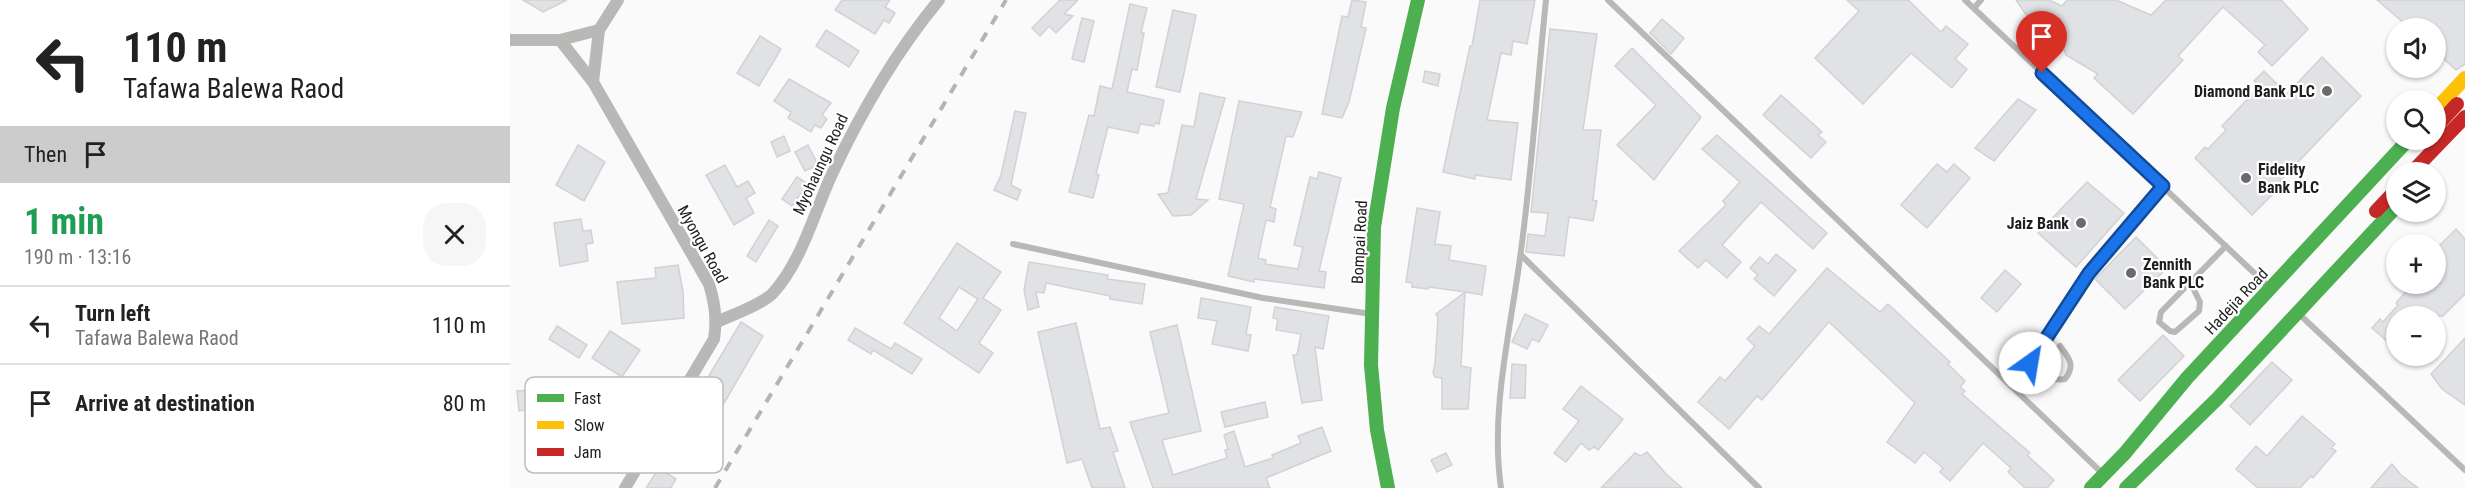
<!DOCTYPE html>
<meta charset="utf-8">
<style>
:root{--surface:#fff;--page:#f6f6f6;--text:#222;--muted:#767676;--line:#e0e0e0}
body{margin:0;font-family:"Roboto Condensed",sans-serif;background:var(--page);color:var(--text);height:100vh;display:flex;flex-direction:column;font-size:22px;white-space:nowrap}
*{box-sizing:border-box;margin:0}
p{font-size:20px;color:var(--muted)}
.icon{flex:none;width:33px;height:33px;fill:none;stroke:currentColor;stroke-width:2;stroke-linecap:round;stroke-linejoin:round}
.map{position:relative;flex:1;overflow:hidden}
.side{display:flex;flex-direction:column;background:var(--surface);width:510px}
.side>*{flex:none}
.guide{background:#fff;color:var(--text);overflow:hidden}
.controls{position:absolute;left:1876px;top:18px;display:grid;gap:12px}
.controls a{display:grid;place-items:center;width:60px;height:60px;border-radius:50%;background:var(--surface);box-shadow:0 2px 4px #0004;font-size:30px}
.pin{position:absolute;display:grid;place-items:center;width:51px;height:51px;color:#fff;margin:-62px -26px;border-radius:50% 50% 50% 0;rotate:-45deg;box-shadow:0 0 6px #0007}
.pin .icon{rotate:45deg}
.me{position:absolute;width:66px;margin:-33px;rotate:32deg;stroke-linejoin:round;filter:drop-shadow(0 0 4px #0008)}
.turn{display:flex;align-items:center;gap:21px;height:126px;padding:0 24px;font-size:27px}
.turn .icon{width:78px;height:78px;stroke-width:2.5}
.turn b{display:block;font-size:42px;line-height:51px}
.then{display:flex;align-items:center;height:57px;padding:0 24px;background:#0003;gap:12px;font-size:22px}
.round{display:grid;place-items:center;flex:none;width:63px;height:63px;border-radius:24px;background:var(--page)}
.summary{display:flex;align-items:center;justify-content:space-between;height:102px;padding:0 24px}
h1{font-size:36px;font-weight:700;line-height:45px;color:#1e9e55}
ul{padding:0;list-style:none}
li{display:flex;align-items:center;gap:18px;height:78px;padding:0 24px;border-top:2px solid var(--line)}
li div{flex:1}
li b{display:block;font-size:22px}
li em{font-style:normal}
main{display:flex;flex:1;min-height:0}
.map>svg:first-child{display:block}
</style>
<main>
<section class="side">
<div class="guide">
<div class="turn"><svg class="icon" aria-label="left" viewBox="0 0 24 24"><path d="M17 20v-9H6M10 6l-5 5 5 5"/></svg><div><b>110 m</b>Tafawa Balewa Raod</div></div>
<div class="then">Then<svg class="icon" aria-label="arrive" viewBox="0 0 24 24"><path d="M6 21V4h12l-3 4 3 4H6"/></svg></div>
</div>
<div class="summary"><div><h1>1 min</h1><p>190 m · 13:16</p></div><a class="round"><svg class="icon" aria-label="close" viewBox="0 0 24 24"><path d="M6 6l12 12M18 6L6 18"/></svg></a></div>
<ul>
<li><svg class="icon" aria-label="left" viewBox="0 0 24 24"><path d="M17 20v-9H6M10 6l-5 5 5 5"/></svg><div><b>Turn left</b><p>Tafawa Balewa Raod</p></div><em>110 m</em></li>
<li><svg class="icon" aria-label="arrive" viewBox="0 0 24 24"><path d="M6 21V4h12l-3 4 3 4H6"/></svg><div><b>Arrive at destination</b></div><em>80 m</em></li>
</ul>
</section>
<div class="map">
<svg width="1955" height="488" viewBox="0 0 1955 488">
<rect width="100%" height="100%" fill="#fafafa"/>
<g fill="#e1e2e6" stroke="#d2d2d2" stroke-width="1.5" fill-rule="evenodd">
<path d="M13,0h44l-24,12z"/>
<path d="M332,0h48l-5,7 10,6 -6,10 -5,-3 -9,14 -40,-24z"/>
<path d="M550,0h18l-14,14 9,2 -17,17 -7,-7 -9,10 -8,-8z"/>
<path d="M842,0l14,2 -5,25 5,1 -17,74 -7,16 -20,-4 20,-98 6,1z"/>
<path d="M970,0h55l-8,44 -14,-3 -2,14 -10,-2 -14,67 31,3 -7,57 -36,-5v4l-32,-7 27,-126h2z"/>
<path d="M1337,0h61l33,32 5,-6 22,18 -13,15 12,10 -15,19 -41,-35 -48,51 -48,-46 44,-47z"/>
<path d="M1506,0h33l13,6 5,-6h49l35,15 15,-15h115l27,29 -36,37 -14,-14 7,-7 -42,-38 -45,49 5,4 -50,54 -39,-36 4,-4 -32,-19 -4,-10 -14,-7 -4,-10 -15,-9z"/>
<path d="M1867,0h88v64l-9,6 -20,-18v-24h-26z"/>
<path d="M620,4l17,4 -6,25h3l-7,37 -5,-1 -5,23 37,8 -5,24 -4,-1 -1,3 -14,-2 -2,9 -30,-6 -12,47 3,1 -6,23 -24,-6 20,-77 5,1 6,-30 12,3z"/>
<path d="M663,10l23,5 -16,77 -24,-5z"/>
<path d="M572,18l12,3 -10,41 -12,-3z"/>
<path d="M1152,19l22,19 -13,16 -21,-21z"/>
<path d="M1040,29l47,5 -14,96h18l-8,70 4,1 -4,20 -24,-4 -5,39 -38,-4 2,-18 17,2 3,-23 -17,-1z"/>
<path d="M316,30l33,21 -10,16 -33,-21z"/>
<path d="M250,36l21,13 -22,37 -22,-13z"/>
<path d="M1122,48l69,69 -47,63 -37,-35 39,-40 -41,-39z"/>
<path d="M1812,57l39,39 -81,85 3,3 -31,31 -57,-57 10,-11 3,2 18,-19 -4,-4 38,-40 -6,-5 10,-10 23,23z"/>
<path d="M915,71l15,3 -2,12 -15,-4z"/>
<path d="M279,79l42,24 -9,12 5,4 -6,9 -6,-3 -4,7 -23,-14 3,-6 -17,-11z"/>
<path d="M690,93l25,5 -29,101 12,1 -17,15 -18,1 -15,-22 10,-1 14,-68 12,2z"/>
<path d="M1271,95l41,37 -4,3 8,7 -15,16 -48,-43z"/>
<path d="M1508,99l18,11 -42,51 -19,-13z"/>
<path d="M729,101l63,11 -9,25 -7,-1 -16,71 6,2 -2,13 -8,-2 -8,38 8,2 -1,4 33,5 5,-22 -9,-2 16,-68 7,2 2,-7 22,6 -22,93 7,1 -2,16 -70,-9v3l-26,-6 16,-72 -25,-5z"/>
<path d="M505,111l11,2 -15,72 10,5 -4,10 -23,-10 7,-15z"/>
<path d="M1207,135l110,98 -14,16 -52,-47 -39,43 19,17 -14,16 -21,-18 -8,8 -19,-17 47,-46 -3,-4 17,-19 -38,-33z"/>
<path d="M274,136l6,15 -13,6 -6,-15z"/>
<path d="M68,145l27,17 -21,39 -28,-16z"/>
<path d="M298,145l10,20 -13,6 -10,-19z"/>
<path d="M1427,164l10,8 7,-8 16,14 -43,50 -26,-23z"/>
<path d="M215,165l12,22 11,-6 7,12 -9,5 8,15 -20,12 -28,-50z"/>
<path d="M287,177l11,7 -16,22 -10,-7z"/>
<path d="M1577,182l37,31 -48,54 -38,-34z"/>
<path d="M907,208l23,4 -5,32 16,2 -2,14 37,6 -4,29 -17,-3 -4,74 10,2 -3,41h-26v-31l-7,-1 -2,-4 2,-9 3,-46 -2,-4 29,-22 -36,-5 -1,2 -16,-2v-4l-6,-1z"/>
<path d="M71,219l2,12 8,-1 2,13 -7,1 2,17 -28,5 -6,-43z"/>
<path d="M259,220l9,6 -22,36 -9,-6z"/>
<path d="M1946,229l9,10v55l-22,22h-46v34l-25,-22 8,-9 3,3 15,-17 -2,-2 17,-19h23v-35z"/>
<path d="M1626,237l31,31 -42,41 -30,-30z"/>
<path d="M447,243l44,29 -18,26 18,12 -22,33 14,10 -14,20 -75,-50zM449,287l19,12 -21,32 -18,-13z"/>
<path d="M1266,254l20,16 -22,26 -20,-17 4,-4 -8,-7 10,-11 8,7z"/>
<path d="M519,262l79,13 -1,4 38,5 -3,20 -32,-5v-3l-64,-13 -2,10 -8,-1 3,15 -11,3 -4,-20z"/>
<path d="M168,265l5,26 1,27 -62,6 -5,-42 39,-4 -1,-10z"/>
<path d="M1317,268l53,44 8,-8 62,58 -2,2 17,17 -5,6 5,4 -3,3 68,59 -3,2 27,25 -7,8h-22l-17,-16 3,-4 -28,-25 -33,38 -10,-9 3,-4 -19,-16 -9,11 -28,-21 28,-39 -86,-81 -67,78 -5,-4 -28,33 -31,-27 22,-25 5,4 30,-35 -8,-7 12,-13 10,8z"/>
<path d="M1495,270l16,14 -24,28 -16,-14z"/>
<path d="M691,298l50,9 -5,27 5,1 -3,16 -36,-7 5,-23 -19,-3z"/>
<path d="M765,307l54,9 -6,33 -8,-2 7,53 -20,3 -9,-48h4l4,-21 -25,-4 2,-11 -5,-1z"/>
<path d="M1015,314l23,11 -9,17 -7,-3 -5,10 -15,-7z"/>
<path d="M231,322l22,14 -44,76 -2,-1 -24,39 -18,-10 31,-49 -5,-2z"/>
<path d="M566,323l24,106 10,-2 8,24 -5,1 12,36h-33l-10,-29 -15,4 -29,-131z"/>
<path d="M667,325l24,106 -39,9 11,35 54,-17 -2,-8 3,-1 -4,-14 10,-4 11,36 28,-9 -1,-3 29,-12 -3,-7 24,-9 9,24 -65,27 4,10h-117l-23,-66 39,-9 -19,-81z"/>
<path d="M47,326l30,19 -8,13 -30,-19z"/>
<path d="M345,328l36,21 4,-6 27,16 -10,15 -39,-24 -2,4 -23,-14z"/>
<path d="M100,331l30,19 -18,27 -30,-19z"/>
<path d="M1653,335l21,21 -44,45 -22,-21z"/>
<path d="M1955,338v67l-23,-16 -11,-15z"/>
<path d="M1762,362l20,18 -42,45 -20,-19z"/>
<path d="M1002,364l14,1 -1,33h-15z"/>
<path d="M1071,386l42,33 -25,31 -4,-3 -5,3 -8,-7 -15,19 -12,-9 25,-32 -16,-12z"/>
<path d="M20,390l2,19 -13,2 -2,-20z"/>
<path d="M755,402l3,15 -43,10 -4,-15z"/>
<path d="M1792,416l33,28 -4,4 5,3 -23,27 -2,-2 -11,12h-42l-22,-19 20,-23 11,10z"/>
<path d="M1137,452l19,22 16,14h-81l34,-35 6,3z"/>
<path d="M936,453l6,12 -15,7 -6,-12z"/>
<path d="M1882,464l9,11 17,13h-47z"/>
<path d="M149,468l17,11 -5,9h-25z"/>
</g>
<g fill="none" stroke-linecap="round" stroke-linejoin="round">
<g stroke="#b8b8b7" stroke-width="6">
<path d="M1098,0l493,472"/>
<path d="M1455,0l303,286"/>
<path d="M1464,8l7,-8"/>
<path d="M503,244l250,54 108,16"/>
<path d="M1011,255l238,233"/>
<path d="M1680,282l10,20 -1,9 -24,21 -5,-1 -11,-9 2,-10 65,-66"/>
<path d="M1789,314l166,156"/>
<path d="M1550,346c9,12 16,19 5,33 -15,3 -23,-6 -34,-15l-1,-3 59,-88 74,-86"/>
<path d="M991,488c-11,-76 9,-155 19,-230 12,-86 17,-172 26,-258"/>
</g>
<g stroke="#b8b8b7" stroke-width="12">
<path d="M0,40h50l39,-10 19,-30"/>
<path d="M50,40l33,42 15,26 101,176c6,20 8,35 5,55l-89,149"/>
<path d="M83,82l6,-52"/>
<path d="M207,322c15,-7 46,-18 56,-29 29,-32 41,-80 59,-119 29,-62 63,-121 107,-174"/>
</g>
<g stroke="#4caf50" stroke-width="14">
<path d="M878,488l-11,-58 -6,-65 3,-138 19,-119 25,-108"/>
<path d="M1581,488l34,-35 62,-75 221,-238"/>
<path d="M1616,488l91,-89 180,-193"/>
</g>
<path stroke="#ffc107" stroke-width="14" d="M1926,109l29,-31"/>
<g stroke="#c62828" stroke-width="14">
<path d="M1926,127l21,-23"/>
<path d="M1902,172l53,-55"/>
<path d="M1866,211l21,-22"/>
</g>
<path stroke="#b4b4b4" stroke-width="4" stroke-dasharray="10 10" stroke-linecap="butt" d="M205,488l291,-488"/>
</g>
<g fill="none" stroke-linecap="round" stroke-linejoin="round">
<defs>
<path id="route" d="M1520,363l59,-90 74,-87 -121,-113"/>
</defs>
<use href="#route" stroke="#114b97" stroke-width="15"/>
<use href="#route" stroke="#1a73e8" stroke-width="10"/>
</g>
<g fill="#6b6b6c" stroke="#fff" stroke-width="2">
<circle cx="1817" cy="91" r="6"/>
<circle cx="1736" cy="178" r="6"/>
<circle cx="1571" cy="223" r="6"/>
<circle cx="1621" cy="273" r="6"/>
</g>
<g text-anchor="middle" stroke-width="4.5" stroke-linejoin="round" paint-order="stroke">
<g font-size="16" font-weight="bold" fill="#1e1e1f" stroke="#fff" text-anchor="end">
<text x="1805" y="97">Diamond Bank PLC</text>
<text x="1748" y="175" text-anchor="start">Fidelity<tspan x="1748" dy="18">Bank PLC</tspan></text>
<text x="1559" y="229">Jaiz Bank</text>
<text x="1633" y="270" text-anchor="start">Zennith<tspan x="1633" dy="18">Bank PLC</tspan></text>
</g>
<g font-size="16" fill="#1e1e1f" stroke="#fff">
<text transform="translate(310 164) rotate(-65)" y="6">Myohaungu Road</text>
<text transform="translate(849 242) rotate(-87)" y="6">Bompai Road</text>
<text transform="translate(193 244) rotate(61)" y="6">Myongu Road</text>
<text transform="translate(1726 301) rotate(-47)" y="6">Hadejia Road</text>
</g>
</g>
<rect x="15" y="377" width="198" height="96" rx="9" fill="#fff" stroke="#bcbcbc" stroke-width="1.5"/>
<rect x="27" y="394" width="27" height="8" fill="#4caf50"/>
<rect x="27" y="421" width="27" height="8" fill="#ffc107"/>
<rect x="27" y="448" width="27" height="8" fill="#c62828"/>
<g font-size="16" fill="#1e1e1f">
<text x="64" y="404">Fast</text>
<text x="64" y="431">Slow</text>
<text x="64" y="458">Jam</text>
</g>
</svg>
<div class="controls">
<a><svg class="icon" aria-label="sound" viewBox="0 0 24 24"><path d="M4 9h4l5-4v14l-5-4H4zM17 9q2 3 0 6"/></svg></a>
<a><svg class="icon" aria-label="search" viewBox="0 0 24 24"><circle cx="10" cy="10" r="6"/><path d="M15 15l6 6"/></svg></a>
<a><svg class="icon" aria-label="layers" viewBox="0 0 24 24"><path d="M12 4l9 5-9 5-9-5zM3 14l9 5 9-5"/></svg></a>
<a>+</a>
<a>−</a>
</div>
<div class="pin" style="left:1532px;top:73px;background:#d93025"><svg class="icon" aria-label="arrive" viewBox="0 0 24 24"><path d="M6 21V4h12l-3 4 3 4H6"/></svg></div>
<svg class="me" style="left:1520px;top:363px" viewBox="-20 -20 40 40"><circle r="19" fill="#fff"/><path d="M0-13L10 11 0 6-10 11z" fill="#1a73e8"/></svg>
</div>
</main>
